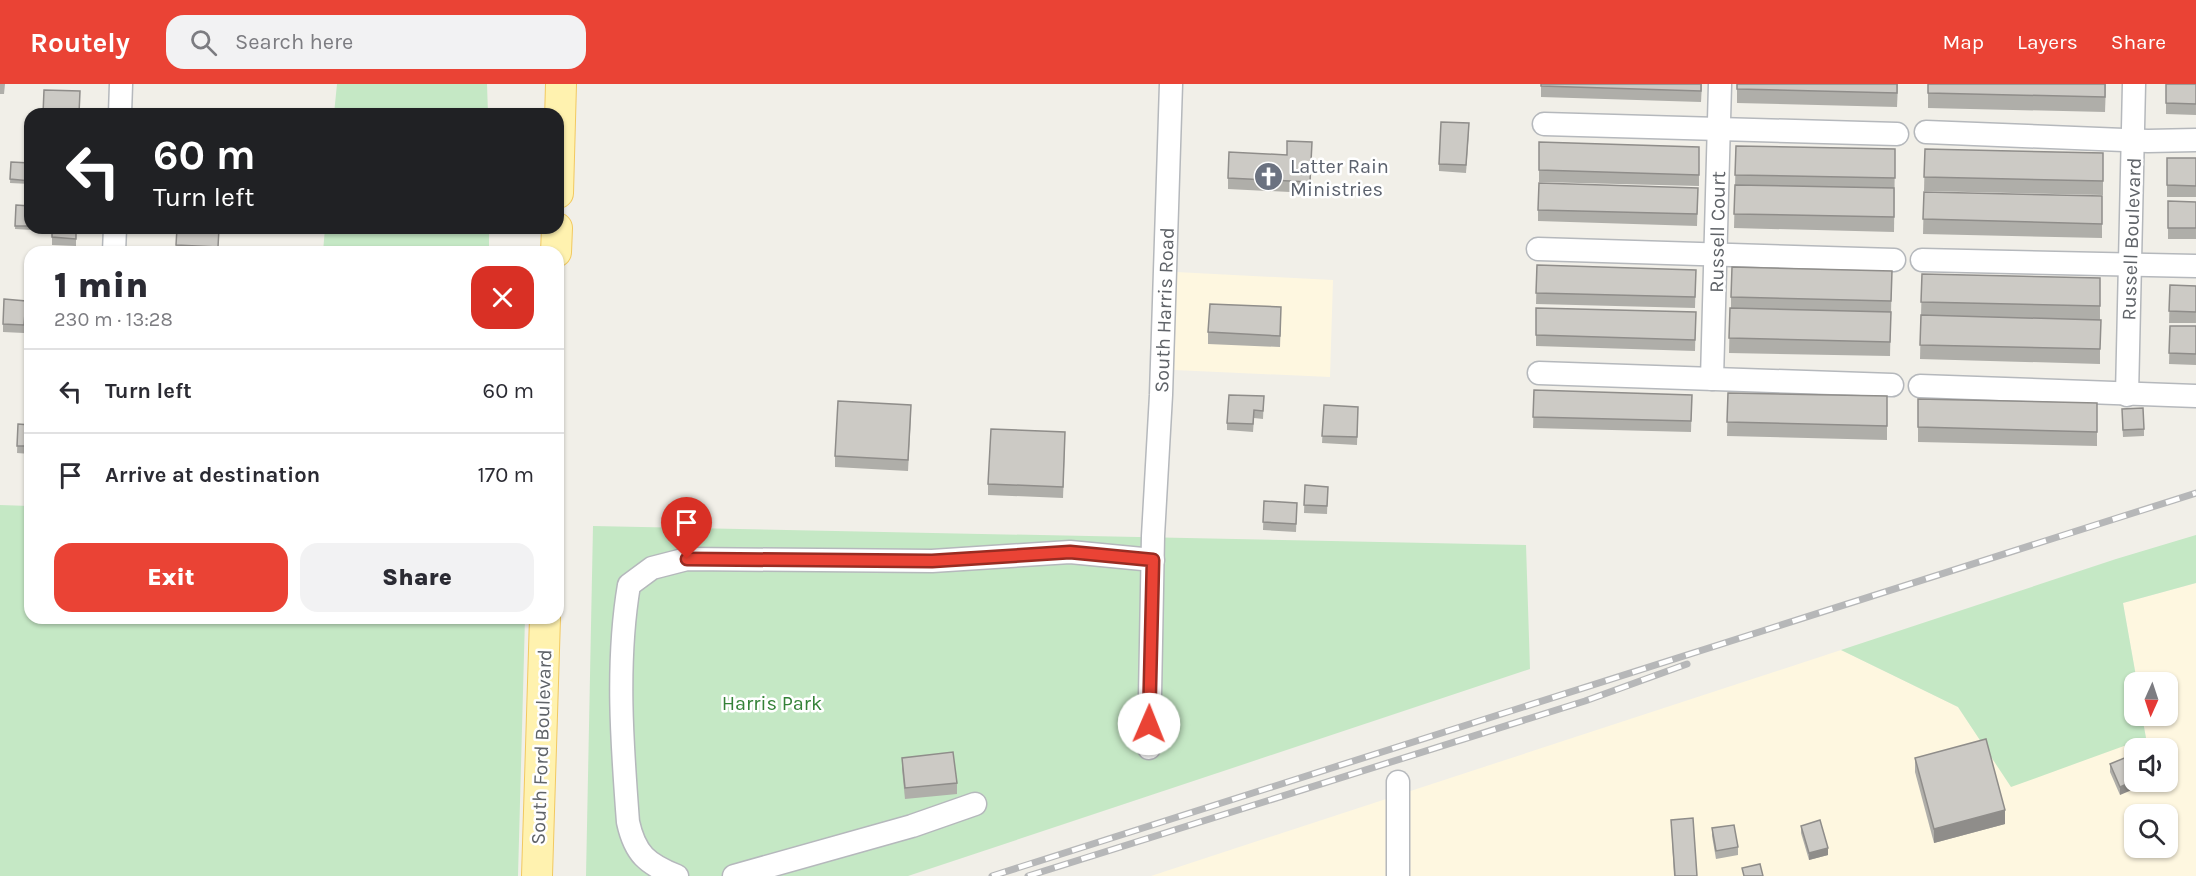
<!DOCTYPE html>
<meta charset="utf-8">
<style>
:root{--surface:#fff;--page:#f2f2f3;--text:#2b2b33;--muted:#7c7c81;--line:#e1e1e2;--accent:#ea4335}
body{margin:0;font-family:Karla,sans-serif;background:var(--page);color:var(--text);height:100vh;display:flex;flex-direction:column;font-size:22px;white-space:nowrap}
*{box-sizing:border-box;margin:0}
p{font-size:20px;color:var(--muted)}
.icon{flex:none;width:33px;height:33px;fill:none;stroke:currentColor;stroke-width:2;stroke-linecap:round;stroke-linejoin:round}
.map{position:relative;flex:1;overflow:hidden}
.side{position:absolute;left:24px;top:162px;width:540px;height:378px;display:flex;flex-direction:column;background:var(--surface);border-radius:18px;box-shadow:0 2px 4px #0004}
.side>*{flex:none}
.hud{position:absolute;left:24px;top:24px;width:540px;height:126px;border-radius:18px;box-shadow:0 2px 4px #0004;background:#202124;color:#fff;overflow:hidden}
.needle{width:39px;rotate:183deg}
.controls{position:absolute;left:2124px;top:588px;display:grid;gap:12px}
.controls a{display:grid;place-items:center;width:54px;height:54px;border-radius:12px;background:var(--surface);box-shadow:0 2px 4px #0004;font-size:30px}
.pin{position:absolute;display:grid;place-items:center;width:51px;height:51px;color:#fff;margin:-62px -26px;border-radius:50% 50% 50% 0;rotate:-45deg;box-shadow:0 0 6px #0007}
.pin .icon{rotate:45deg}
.me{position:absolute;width:66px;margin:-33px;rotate:1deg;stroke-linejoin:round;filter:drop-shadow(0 0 4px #0008)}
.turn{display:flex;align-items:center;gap:21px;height:126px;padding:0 30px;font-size:27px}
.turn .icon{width:78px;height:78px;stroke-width:2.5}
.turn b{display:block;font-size:42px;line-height:51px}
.round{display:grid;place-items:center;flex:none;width:63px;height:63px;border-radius:18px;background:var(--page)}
.summary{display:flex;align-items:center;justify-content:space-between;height:102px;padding:0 30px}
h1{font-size:36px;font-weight:800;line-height:45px}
.cta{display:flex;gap:12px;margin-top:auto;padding:12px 30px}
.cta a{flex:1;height:69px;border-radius:18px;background:var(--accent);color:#fff;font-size:24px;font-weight:800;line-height:69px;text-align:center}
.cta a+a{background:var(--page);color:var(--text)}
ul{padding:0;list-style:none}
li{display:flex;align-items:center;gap:18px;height:84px;padding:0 30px;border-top:2px solid var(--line)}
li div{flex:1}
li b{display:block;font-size:22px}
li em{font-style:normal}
header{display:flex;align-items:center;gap:36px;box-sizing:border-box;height:84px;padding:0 30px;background:var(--accent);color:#fff}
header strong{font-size:28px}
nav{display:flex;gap:33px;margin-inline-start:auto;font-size:21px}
.search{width:420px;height:54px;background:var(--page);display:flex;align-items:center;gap:15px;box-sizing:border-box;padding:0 21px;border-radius:18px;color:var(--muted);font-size:22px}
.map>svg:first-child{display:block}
</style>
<header>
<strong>Routely</strong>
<div class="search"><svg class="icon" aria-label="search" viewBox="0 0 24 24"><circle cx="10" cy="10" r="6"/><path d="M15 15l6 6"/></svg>Search here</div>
<nav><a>Map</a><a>Layers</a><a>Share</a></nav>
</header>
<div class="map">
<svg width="2196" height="792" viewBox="0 0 2196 792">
<rect width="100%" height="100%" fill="#f1efe8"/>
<g fill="#fef7e0" fill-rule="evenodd">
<path d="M1176,188l157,8 -3,97 -156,-7z"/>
<path d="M2196,499v293h-1045l690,-226 117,57 53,79 135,-49 -4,-21h26v-34h-31l-14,-79zM2134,664h34v34h-34zM2134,730h34v34h-34z"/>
</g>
<g fill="#c5e8c5">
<path d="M337,0h150l1,30h-154z"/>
<path d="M325,144h164v24h-166z"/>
<path d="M0,421l30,1v112h495l-7,258h-518z"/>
<path d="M593,442l933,19 4,124 -622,207h-322z"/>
<path d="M2196,451v48l-73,20 14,79h-3v34h8l4,22 -135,49 -53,-80 -117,-57 275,-91z"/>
</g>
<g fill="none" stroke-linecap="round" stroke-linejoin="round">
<defs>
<g id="minor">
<path d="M120,30l1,-30"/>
<path d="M1544,40l353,10"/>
<path d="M1926,48l222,9 48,-1"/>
<path d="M1538,165l356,11"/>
<path d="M114,168l1,-24"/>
<path d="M1922,176l274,6"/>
<path d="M1539,289l353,12"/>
<path d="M1712,295l8,-295"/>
<path d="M1920,302l276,10"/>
<path d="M2127,311l7,-311"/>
<path d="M1149,664l4,-212 8,-141 10,-311"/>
<path d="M1398,698v94"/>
<path d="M677,792c-30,-12 -42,-22 -49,-54 -6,-78 -12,-160 1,-237l23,-17 35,-9 245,2 138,-9 83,8"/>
<path d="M734,792l178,-50 63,-22"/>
</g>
<g id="major">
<path d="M558,109l3,-109"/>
<path d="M556,168l1,-24"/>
<path d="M537,792l8,-258"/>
</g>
</defs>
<use href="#minor" stroke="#b5b8bc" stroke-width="25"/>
<use href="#major" stroke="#f2c960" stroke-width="32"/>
<use href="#minor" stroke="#fff" stroke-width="22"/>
<use href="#major" stroke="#fff2af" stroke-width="30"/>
<defs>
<g id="rail">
<path d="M992,792l1204,-383"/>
<path d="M1028,792l557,-175 102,-37"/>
</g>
</defs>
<use href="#rail" stroke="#b6b7b8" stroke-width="7"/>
<use href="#rail" stroke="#fff" stroke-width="4.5" stroke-dasharray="14" stroke-linecap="butt"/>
</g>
<g fill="#afaea9">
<path d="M0,0h5l-1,10h-4z"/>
<path d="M1541,0h161l-1,18 -160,-5z"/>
<path d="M1898,0l-1,23 -160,-4v-14z"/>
<path d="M1928,0h178l-1,28 -177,-4z"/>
<path d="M2166,0h30v31l-30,-1z"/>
<path d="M1469,47l-3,42 -27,-2v-7z"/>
<path d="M1539,58l160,5v39l-160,-4z"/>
<path d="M1736,62l159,3 -1,83 -160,-4z"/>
<path d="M1925,65l178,4v42l-179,-4z"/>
<path d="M1312,69l-2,40 -82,-4v-11z"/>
<rect x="2167" y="74" width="29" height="39"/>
<path d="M11,78l19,1v21l-20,-1z"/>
<path d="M1698,104l-1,38 -159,-5v-11z"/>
<path d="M1924,108l178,4v42l-179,-4z"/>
<path d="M2168,117l28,1v37h-28z"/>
<path d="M16,121l14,1v22h2v2l-17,-1z"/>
<path d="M52,144h24v18l-24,-1z"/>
<path d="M219,144l-1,24h-42v-7z"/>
<path d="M1537,181l159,5 -1,38 -159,-4z"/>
<path d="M1892,187l-2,85 -161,-3 1,-45h1v-11z"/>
<path d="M1922,190l178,4v86l-180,-5z"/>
<path d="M2170,201l26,1v37h-27z"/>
<path d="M26,217l-2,32 -21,-1v-8z"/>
<path d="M1536,224l160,4 -1,39 -159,-5z"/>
<path d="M1281,234l-1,29 -72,-3v-12z"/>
<path d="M2170,242h26v39l-27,-1z"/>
<path d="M1534,306l158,5 -1,37 -158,-4z"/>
<path d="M1728,309l159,3v44l-160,-4z"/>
<path d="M1264,312l-1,23 -9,-1 -1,14 -26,-2v-7z"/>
<path d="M1918,315l179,4v43l-179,-4z"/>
<path d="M1324,321l34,2 -1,38 -35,-2z"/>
<path d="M911,332l-3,55 -73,-4v-11z"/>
<path d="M2122,332l22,13v7l-21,1z"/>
<path d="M18,340l12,1v29l-13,-1z"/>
<path d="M1065,359l-2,55 -75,-3v-11z"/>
<path d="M1305,401l23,2 -1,27 -23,-1z"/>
<path d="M1264,417l33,2 -1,29 -33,-2z"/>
<path d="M2134,670l-14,41 -10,-23v-8z"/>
<path d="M902,674l55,25v11l-52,5 -3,-30z"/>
<path d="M1915,674l90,66 -71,19 -19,-71z"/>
<path d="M1671,736l26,56h-23z"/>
<path d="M1801,742l27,29 -19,5 -8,-27z"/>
<path d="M1712,744l26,19v8l-22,4 -4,-23z"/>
</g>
<g fill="#8f8d8a">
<path d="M2134,697l17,1 -31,13v-8z"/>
<path d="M2005,726v14l-71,19v-14z"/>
<path d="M1828,764v7l-19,5v-7z"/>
</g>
<g fill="#cccac5" stroke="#8f8d8a" stroke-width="1.5">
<path d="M1541,0h160v7l-160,-5z"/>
<path d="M1737,0h160v9l-160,-4z"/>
<path d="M1928,0h177v13l-177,-4z"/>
<path d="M2166,0h30v20l-30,-1z"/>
<path d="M44,6l36,1 -1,23h-36z"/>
<path d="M1441,38l28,1 -3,42 -27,-1z"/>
<path d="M1287,57l25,1 -2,40 -82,-4 1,-26 58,3z"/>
<path d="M1539,58l160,5v28l-160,-5z"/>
<path d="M1736,62l159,3v29l-160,-3z"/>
<path d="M1925,65l178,4v28l-179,-4z"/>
<path d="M2167,74h29v28l-29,-1z"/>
<path d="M11,78l19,1v18l-20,-2z"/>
<path d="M1539,99l159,5 -1,26 -159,-4z"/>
<path d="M1735,101l159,3v29l-160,-3z"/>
<path d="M1924,108l178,4v28l-179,-5z"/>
<path d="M2168,117l28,1v26h-28z"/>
<path d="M16,121l14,1v20h-15z"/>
<path d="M52,144h24v11l-24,-2z"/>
<path d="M177,144h42l-1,19 -42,-2z"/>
<path d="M1537,181l159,5 -1,27 -159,-4z"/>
<path d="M1732,183l160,4 -1,30 -160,-4z"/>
<path d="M1922,190l178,4v28l-179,-4z"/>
<path d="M2170,201l26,1v26l-27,-1z"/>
<path d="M4,215l22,2 -2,24 -21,-1z"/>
<path d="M1210,220l71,3 -1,29 -72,-4z"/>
<path d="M1536,224l160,4 -1,28 -159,-5z"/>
<path d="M1730,224l161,4 -1,30 -161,-4z"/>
<path d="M1921,231l180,5 -1,29 -180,-4z"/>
<path d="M2170,242h26v28l-27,-1z"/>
<path d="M1534,306l158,5 -1,26 -158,-4z"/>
<path d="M1728,309l159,3v30l-160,-4z"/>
<path d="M1229,311l35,1 -1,15 -9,-1 -1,14 -26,-1z"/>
<path d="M1918,315l179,4v29l-179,-5z"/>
<path d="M838,317l73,4 -3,55 -73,-4z"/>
<path d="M1324,321l34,2 -1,30 -35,-1z"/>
<path d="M2143,324l1,21 -21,1 -1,-21z"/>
<path d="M18,340l12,1v21h-13z"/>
<path d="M991,345l74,3 -2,55 -75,-3z"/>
<path d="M1305,401l23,2 -1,19 -23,-1z"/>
<path d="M1264,417l33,2 -1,21 -33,-2z"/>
<path d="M1986,655l19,71 -71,19 -19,-71z"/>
<path d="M953,668l4,31 -52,5 -3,-30z"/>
<path d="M2134,670v27l-14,6 -10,-23z"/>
<path d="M1693,734l4,58h-22l-4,-56z"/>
<path d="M1820,736l8,28 -19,5 -8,-27z"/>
<path d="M1734,741l4,22 -22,4 -4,-23z"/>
<path d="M1760,780l3,12h-19l-2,-8z"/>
</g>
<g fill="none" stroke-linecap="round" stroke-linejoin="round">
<defs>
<path id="route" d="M687,475l245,2 138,-9 83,8 -4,164"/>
</defs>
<use href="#route" stroke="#982c22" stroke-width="15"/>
<use href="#route" stroke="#ea4335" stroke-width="10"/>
</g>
<defs>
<symbol id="church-disc" viewBox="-11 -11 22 22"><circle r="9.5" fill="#6b7280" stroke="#fff"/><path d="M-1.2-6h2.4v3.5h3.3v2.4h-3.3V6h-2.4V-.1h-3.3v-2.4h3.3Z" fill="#fff"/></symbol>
</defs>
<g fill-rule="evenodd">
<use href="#church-disc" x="1252" y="76" width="33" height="33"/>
</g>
<g text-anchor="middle" stroke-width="5" stroke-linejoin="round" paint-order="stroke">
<g font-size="20" fill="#5b616d" stroke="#fff" text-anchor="start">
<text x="1290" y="89">Latter Rain<tspan x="1290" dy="23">Ministries</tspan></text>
</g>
<g font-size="20" fill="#5f6368" stroke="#fff">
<text transform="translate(1717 148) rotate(-89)" y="7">Russell Court</text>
<text transform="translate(2131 155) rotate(-88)" y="7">Russell Boulevard</text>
<text transform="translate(1164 226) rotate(-88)" y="7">South Harris Road</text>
<text transform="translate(541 663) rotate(-88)" y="7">South Ford Boulevard</text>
</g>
<g font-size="20" fill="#348238" stroke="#fff">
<text x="772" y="626">Harris Park</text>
</g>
</g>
</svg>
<div class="controls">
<a><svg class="needle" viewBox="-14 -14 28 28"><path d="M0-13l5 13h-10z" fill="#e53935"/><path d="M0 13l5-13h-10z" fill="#7c7c81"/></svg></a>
<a><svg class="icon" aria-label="sound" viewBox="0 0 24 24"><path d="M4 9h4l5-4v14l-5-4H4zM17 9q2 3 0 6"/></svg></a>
<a><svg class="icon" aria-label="search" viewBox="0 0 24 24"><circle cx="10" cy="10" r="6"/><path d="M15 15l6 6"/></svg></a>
</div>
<div class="pin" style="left:687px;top:475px;background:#d93025"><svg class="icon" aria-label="arrive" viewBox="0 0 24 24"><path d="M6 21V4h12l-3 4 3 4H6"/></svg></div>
<svg class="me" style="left:1149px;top:640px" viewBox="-20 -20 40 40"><circle r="19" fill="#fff"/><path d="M0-13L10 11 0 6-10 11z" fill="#ea4335"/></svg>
<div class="hud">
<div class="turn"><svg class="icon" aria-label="left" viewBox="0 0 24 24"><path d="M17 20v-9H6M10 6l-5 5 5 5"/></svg><div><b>60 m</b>Turn left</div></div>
</div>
<section class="side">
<div class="summary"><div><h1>1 min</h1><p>230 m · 13:28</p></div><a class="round" style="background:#d93025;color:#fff"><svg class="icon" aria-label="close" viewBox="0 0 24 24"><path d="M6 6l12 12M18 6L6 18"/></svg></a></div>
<ul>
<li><svg class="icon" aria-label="left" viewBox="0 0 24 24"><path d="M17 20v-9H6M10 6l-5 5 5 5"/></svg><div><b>Turn left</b></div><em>60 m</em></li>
<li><svg class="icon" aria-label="arrive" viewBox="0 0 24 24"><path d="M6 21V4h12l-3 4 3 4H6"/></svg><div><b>Arrive at destination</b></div><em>170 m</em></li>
</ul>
<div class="cta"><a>Exit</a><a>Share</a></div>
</section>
</div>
